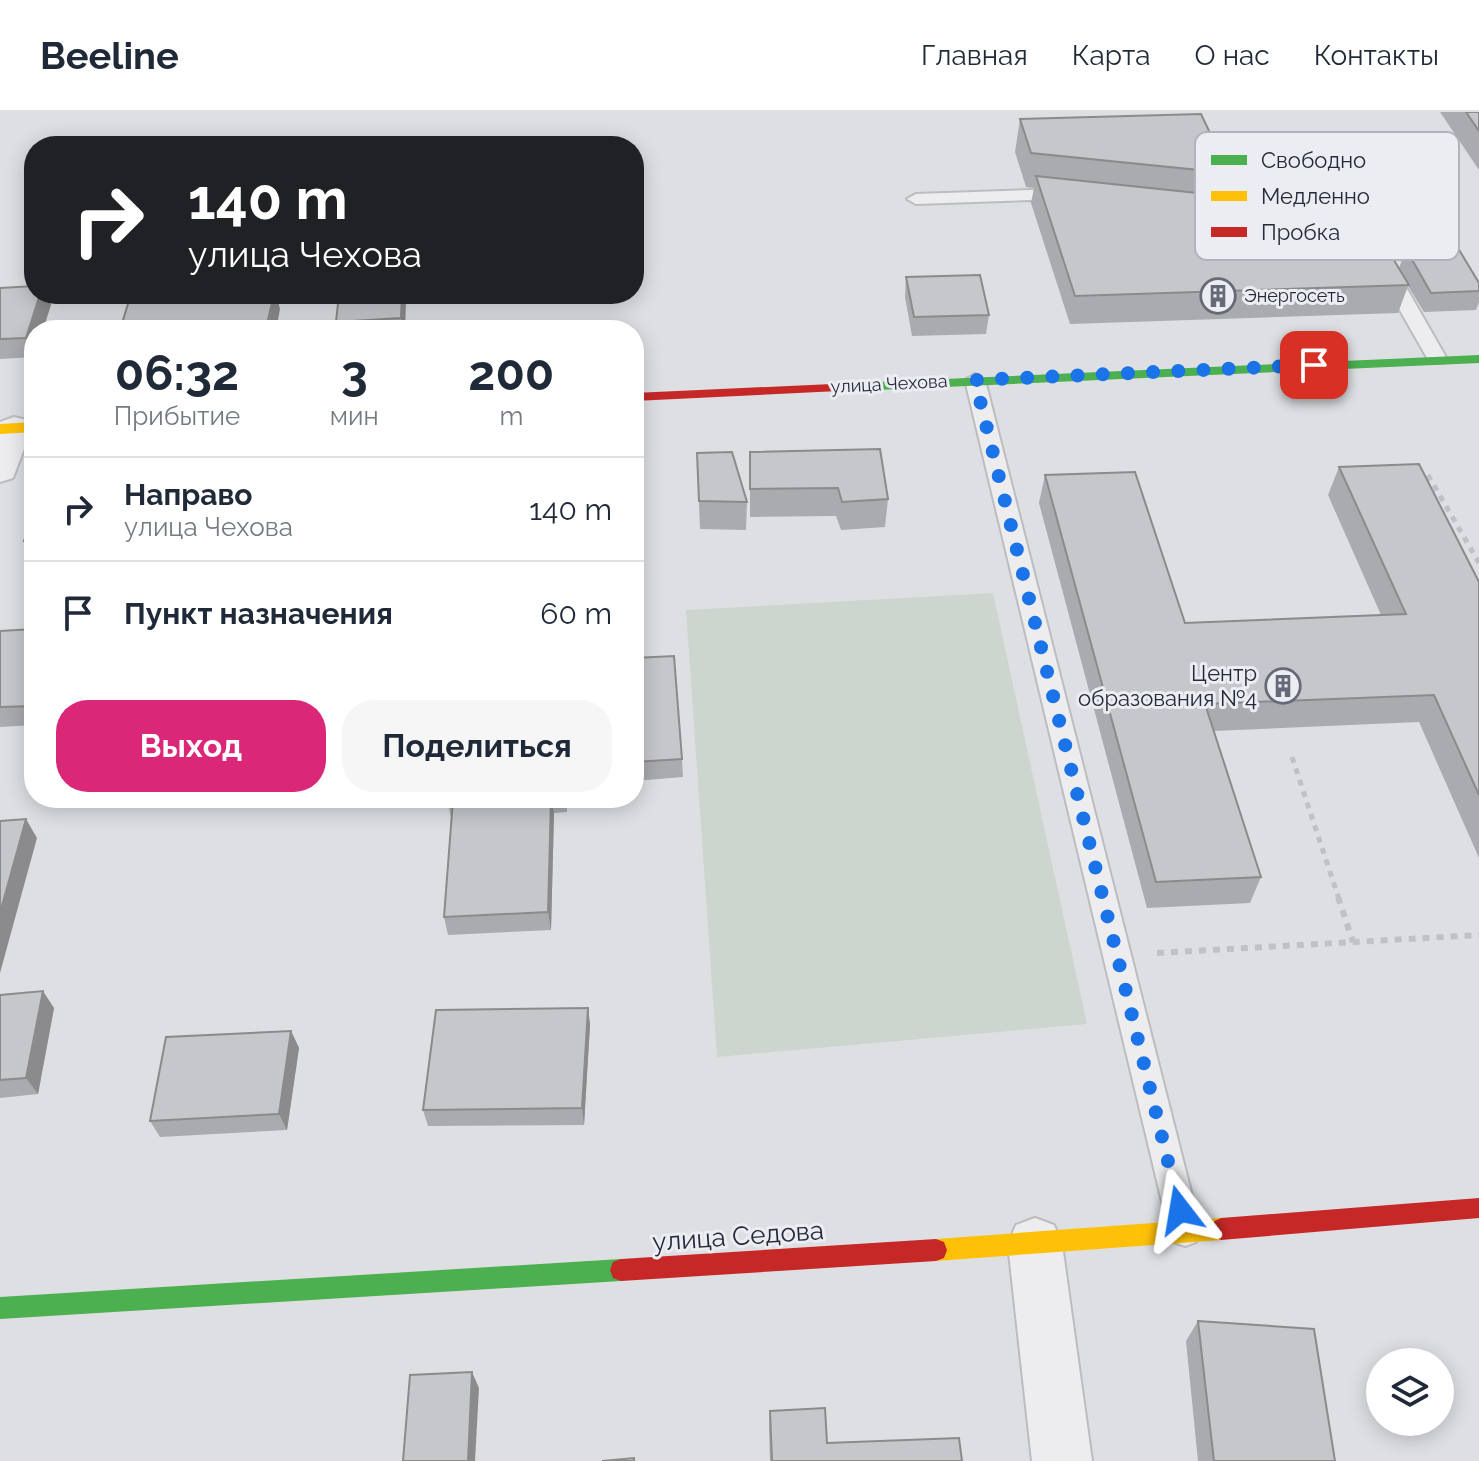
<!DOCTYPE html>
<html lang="ru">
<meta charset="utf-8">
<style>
:root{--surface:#fff;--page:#f6f6f7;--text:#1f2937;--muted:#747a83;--line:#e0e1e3;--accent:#db2777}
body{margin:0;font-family:Raleway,sans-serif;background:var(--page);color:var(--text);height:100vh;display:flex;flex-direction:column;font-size:30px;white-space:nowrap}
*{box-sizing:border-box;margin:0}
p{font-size:26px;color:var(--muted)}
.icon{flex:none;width:44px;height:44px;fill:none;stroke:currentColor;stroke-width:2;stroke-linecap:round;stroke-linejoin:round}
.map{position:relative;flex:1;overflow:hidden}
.sheet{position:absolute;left:24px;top:208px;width:620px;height:488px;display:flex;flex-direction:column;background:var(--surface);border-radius:32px;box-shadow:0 4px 20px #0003}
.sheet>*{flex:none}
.hud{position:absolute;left:24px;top:24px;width:620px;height:168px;border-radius:32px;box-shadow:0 4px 20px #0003;background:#202124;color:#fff;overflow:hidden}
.tools{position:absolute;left:1366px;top:1236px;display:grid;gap:16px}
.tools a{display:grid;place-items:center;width:88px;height:88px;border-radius:50%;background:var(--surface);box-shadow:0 4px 20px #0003;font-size:40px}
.pin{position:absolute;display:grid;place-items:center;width:68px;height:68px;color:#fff;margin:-34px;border-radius:16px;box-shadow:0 4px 12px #0006}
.me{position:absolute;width:88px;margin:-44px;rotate:346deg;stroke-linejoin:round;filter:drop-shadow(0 0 6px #0008)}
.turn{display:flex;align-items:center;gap:28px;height:168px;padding:0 32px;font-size:36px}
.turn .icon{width:104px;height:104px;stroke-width:2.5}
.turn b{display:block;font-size:56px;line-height:68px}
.eta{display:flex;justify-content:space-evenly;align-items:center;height:136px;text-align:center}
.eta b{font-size:48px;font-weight:700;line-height:56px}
.cta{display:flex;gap:16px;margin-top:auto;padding:16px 32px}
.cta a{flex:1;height:92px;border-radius:32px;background:var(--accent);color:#fff;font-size:32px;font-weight:700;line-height:92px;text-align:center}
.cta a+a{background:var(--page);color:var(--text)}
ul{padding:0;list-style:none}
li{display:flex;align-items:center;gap:24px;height:104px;padding:0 32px;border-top:2px solid var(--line)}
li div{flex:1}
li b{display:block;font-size:30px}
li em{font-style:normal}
header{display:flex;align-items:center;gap:48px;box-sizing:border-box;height:112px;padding:0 40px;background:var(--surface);border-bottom:2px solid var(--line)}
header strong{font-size:38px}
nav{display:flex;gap:44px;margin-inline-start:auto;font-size:28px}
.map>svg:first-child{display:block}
</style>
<header>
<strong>Beeline</strong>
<nav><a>Главная</a><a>Карта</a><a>О нас</a><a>Контакты</a></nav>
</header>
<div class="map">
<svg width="1479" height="1349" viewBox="0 0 1479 1349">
<rect width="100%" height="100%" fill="#dedfe3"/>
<path fill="#cdd6ce" d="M993,481l94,431 -370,33 -31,-447z"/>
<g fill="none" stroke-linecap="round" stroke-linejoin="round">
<defs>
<g id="lane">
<path d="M1030,78l36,4 9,5 -9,5 -36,-4 -114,4 -9,-5 9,-5z"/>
<path d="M1209,96l162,18 76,133 -3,4h-14l-73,-128 -154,-18 -3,-4 3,-4z"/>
<path d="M975,262l10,6 216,851 -5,11 -11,4 -11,-4 -5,-11 -204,-851z"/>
</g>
<g id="street">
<path d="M14,305l13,3 5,8 -19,50 -13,4v-60z"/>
<path d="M1035,1106l19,7 8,19 30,217h-60l-24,-217 8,-19z"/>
</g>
</defs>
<use href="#lane" stroke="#bcbdc1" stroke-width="4"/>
<use href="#street" stroke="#bcbdc1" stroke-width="4"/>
<g stroke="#c0c0c6" stroke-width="5" stroke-dasharray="6 6" stroke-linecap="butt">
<path d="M1428,363l51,88"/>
<path d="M1292,645l47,142"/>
</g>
<g stroke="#c0c0c6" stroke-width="6" stroke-dasharray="7 7" stroke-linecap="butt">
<path d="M1338,785l15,45"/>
<path d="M1157,841l322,-18"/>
</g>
<use href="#lane" fill="#ededf0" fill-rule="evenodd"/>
<use href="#street" fill="#ededf0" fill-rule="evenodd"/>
<g fill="#4caf50" fill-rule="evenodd">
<path d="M1479,243v8l-625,28 -7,-4 7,-4z"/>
<path d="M621,1147l8,3 3,8 -3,8 -8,3 -621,38v-22z"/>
</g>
<g fill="#ffc107" fill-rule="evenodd">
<path d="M34,310v10l-34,2v-10z"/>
<path d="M1221,1106l8,4 3,7 -3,7 -8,4 -285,21 -8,-3 -3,-8 3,-8 8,-3z"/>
</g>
<g fill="#c62828" fill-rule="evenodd">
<path d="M854,271l7,4 -2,3 -225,11v-8z"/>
<path d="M1479,1086v20l-258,22 -8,-4 -3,-7 3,-7 8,-4z"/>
<path d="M936,1127l8,3 3,8 -3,8 -8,3 -315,20 -8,-3 -3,-8 3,-8 8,-3z"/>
</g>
</g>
<g fill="#aaabaf">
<path d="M1440,0h39v58z"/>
<path d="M1020,7l209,54 -6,23 35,49 141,23 7,-19 73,34v19l-3,8 -52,2 -16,-26 -10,27 -328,11 -39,-121 3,-15 -8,-1 -11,-35z"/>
<path d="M906,165l83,38 -3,19 -74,2 -7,-39z"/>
<path d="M0,176l34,6h12l5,11 -17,25v27l-34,2z"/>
<path d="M406,182l-1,36h-67l-2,-8z"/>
<path d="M750,340l138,47 -3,28 -44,3 -5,-14 -86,1z"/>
<path d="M697,341l50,49 -1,28 -46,-1z"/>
<path d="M1339,355l140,115v276l-60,-136 -205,9 47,146 -11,26 -103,5 -108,-405 6,-28 140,148 196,-8 -53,-120z"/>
<path d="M34,401v48l-10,-20z"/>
<path d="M34,517v96l-34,2v-96z"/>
<path d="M634,546l48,101 1,18 -49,4z"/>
<path d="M447,686h120v14l-13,1 -3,117 -103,5 -4,-18 7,-99z"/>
<path d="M0,883l54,13 -16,86 -38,4z"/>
<path d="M588,896l2,17 -6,100 -156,1 -5,-16z"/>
<path d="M291,919l8,17 -12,82 -127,7 -10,-16z"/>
<path d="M1198,1209l137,140h-137l-12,-120z"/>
<path d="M770,1299l57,32 135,18h-192l-1,-33z"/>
</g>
<g fill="#8b8b8e">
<path d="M40,182h6l5,11 -8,25h-9v27l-8,-19z"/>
<path d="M274,182h2l4,15 -4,21h-9z"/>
<path d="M402,182h4l-1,36h-2l-2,-12z"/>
<path d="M551,686l3,15 -3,117 -3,-18z"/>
<path d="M26,707l11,19 -37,135v-60z"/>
<path d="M43,879l11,17 -16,86 -12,-16z"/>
<path d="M588,896l2,17 -6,100 -2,-17z"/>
<path d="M291,919l8,17 -12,82 -8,-16z"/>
<path d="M472,1260l7,16 -4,73h-7z"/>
</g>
<g fill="#c6c7cb" stroke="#8b8b8e" stroke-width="2">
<path d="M1466,0h13v19z"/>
<path d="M1201,2l28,59 -198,-20 -11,-34z"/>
<path d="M1036,64l199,21 23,48 125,-3 26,43 -334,11z"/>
<path d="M1458,136l21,35v8l-48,2 -25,-44z"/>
<path d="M980,163l9,40 -75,2 -8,-40z"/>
<path d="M34,174v8h6l-14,44 -26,1v-51z"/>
<path d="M131,182h143l-8,35 -26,1h-120z"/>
<path d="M339,182h63l-1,24 -65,4z"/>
<path d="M880,337l8,50 -46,3 -4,-14 -88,1v-37z"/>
<path d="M732,340l15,50 -48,-1 -2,-48z"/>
<path d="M1419,352l60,118v213l-45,-100 -229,9 56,173 -105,5 -111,-407 90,-3 50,151 221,-9 -67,-147z"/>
<path d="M34,401v28h-10z"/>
<path d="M34,517v77l-34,1v-76z"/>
<path d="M674,544l8,103 -48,3v-104z"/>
<path d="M447,686h104l-3,114 -104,5 9,-117h-6z"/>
<path d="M26,707l-26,94v-92z"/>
<path d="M43,879l-17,87 -26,2v-85z"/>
<path d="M588,896l-6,100 -159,2 13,-100z"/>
<path d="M291,919l-12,83 -129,7 16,-84z"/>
<path d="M1198,1209l116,8 21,132h-121z"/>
<path d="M472,1260l-4,89h-65l7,-86z"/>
<path d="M825,1296l2,35 132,-5 3,23h-190l-2,-50z"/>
<path d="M634,1346v3h-32z"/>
</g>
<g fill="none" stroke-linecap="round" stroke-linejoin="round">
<path stroke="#1a73e8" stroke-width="14" stroke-dasharray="0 25.2" d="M1180,1098l-205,-830 339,-15"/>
</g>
<defs>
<symbol id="building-ring" viewBox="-11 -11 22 22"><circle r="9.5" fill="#ebedf3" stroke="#666a76" stroke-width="1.5"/><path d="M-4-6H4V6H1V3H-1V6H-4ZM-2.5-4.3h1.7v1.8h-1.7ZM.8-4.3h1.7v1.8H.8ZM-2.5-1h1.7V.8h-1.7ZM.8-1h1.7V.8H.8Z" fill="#666a76"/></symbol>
</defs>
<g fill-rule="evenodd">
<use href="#building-ring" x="1198" y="164" width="40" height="40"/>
<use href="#building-ring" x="1263" y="554" width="40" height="40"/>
</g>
<g text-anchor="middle" stroke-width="6" stroke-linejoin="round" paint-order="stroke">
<g font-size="18" fill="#262b3b" stroke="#ebedf3" text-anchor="start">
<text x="1244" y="190">Энергосеть</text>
</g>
<g font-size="18" fill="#262b3b" stroke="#ebedf3">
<text transform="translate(889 272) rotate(-3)" y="6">улица Чехова</text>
</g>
<g font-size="22" fill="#262b3b" stroke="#ebedf3" text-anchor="end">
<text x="1257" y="569">Центр<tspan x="1257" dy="25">образования №4</tspan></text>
</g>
<g font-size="26" fill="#262b3b" stroke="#ebedf3">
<text transform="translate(738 1124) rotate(-4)" y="9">улица Седова</text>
</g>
</g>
<rect x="1195" y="20" width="264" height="128" rx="12" fill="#ebedf3" stroke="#b0b3bc" stroke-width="2"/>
<rect x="1211" y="43" width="36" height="10" fill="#4caf50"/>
<rect x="1211" y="79" width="36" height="10" fill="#ffc107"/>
<rect x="1211" y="115" width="36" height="10" fill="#c62828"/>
<g font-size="22" fill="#262b3b">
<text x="1261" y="56">Свободно</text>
<text x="1261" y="92">Медленно</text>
<text x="1261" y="128">Пробка</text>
</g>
</svg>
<div class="tools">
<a><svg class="icon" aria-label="layers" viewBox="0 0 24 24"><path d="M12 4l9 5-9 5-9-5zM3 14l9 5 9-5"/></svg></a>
</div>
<div class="pin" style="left:1314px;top:253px;background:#d93025"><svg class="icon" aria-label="arrive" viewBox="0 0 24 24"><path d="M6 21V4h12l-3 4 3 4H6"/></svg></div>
<svg class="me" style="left:1180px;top:1098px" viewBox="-20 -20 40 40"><path d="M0-17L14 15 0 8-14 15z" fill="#1a73e8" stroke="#fff" stroke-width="4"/></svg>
<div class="hud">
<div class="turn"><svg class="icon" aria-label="right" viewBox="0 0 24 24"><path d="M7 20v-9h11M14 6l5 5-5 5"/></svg><div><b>140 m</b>улица Чехова</div></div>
</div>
<section class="sheet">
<div class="eta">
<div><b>06:32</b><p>Прибытие</p></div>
<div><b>3</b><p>мин</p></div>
<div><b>200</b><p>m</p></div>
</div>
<ul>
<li><svg class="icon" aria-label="right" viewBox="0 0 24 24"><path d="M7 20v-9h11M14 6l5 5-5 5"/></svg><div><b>Направо</b><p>улица Чехова</p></div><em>140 m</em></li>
<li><svg class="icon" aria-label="arrive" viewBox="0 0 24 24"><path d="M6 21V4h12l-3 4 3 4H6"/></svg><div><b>Пункт назначения</b></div><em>60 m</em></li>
</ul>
<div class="cta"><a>Выход</a><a>Поделиться</a></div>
</section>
</div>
